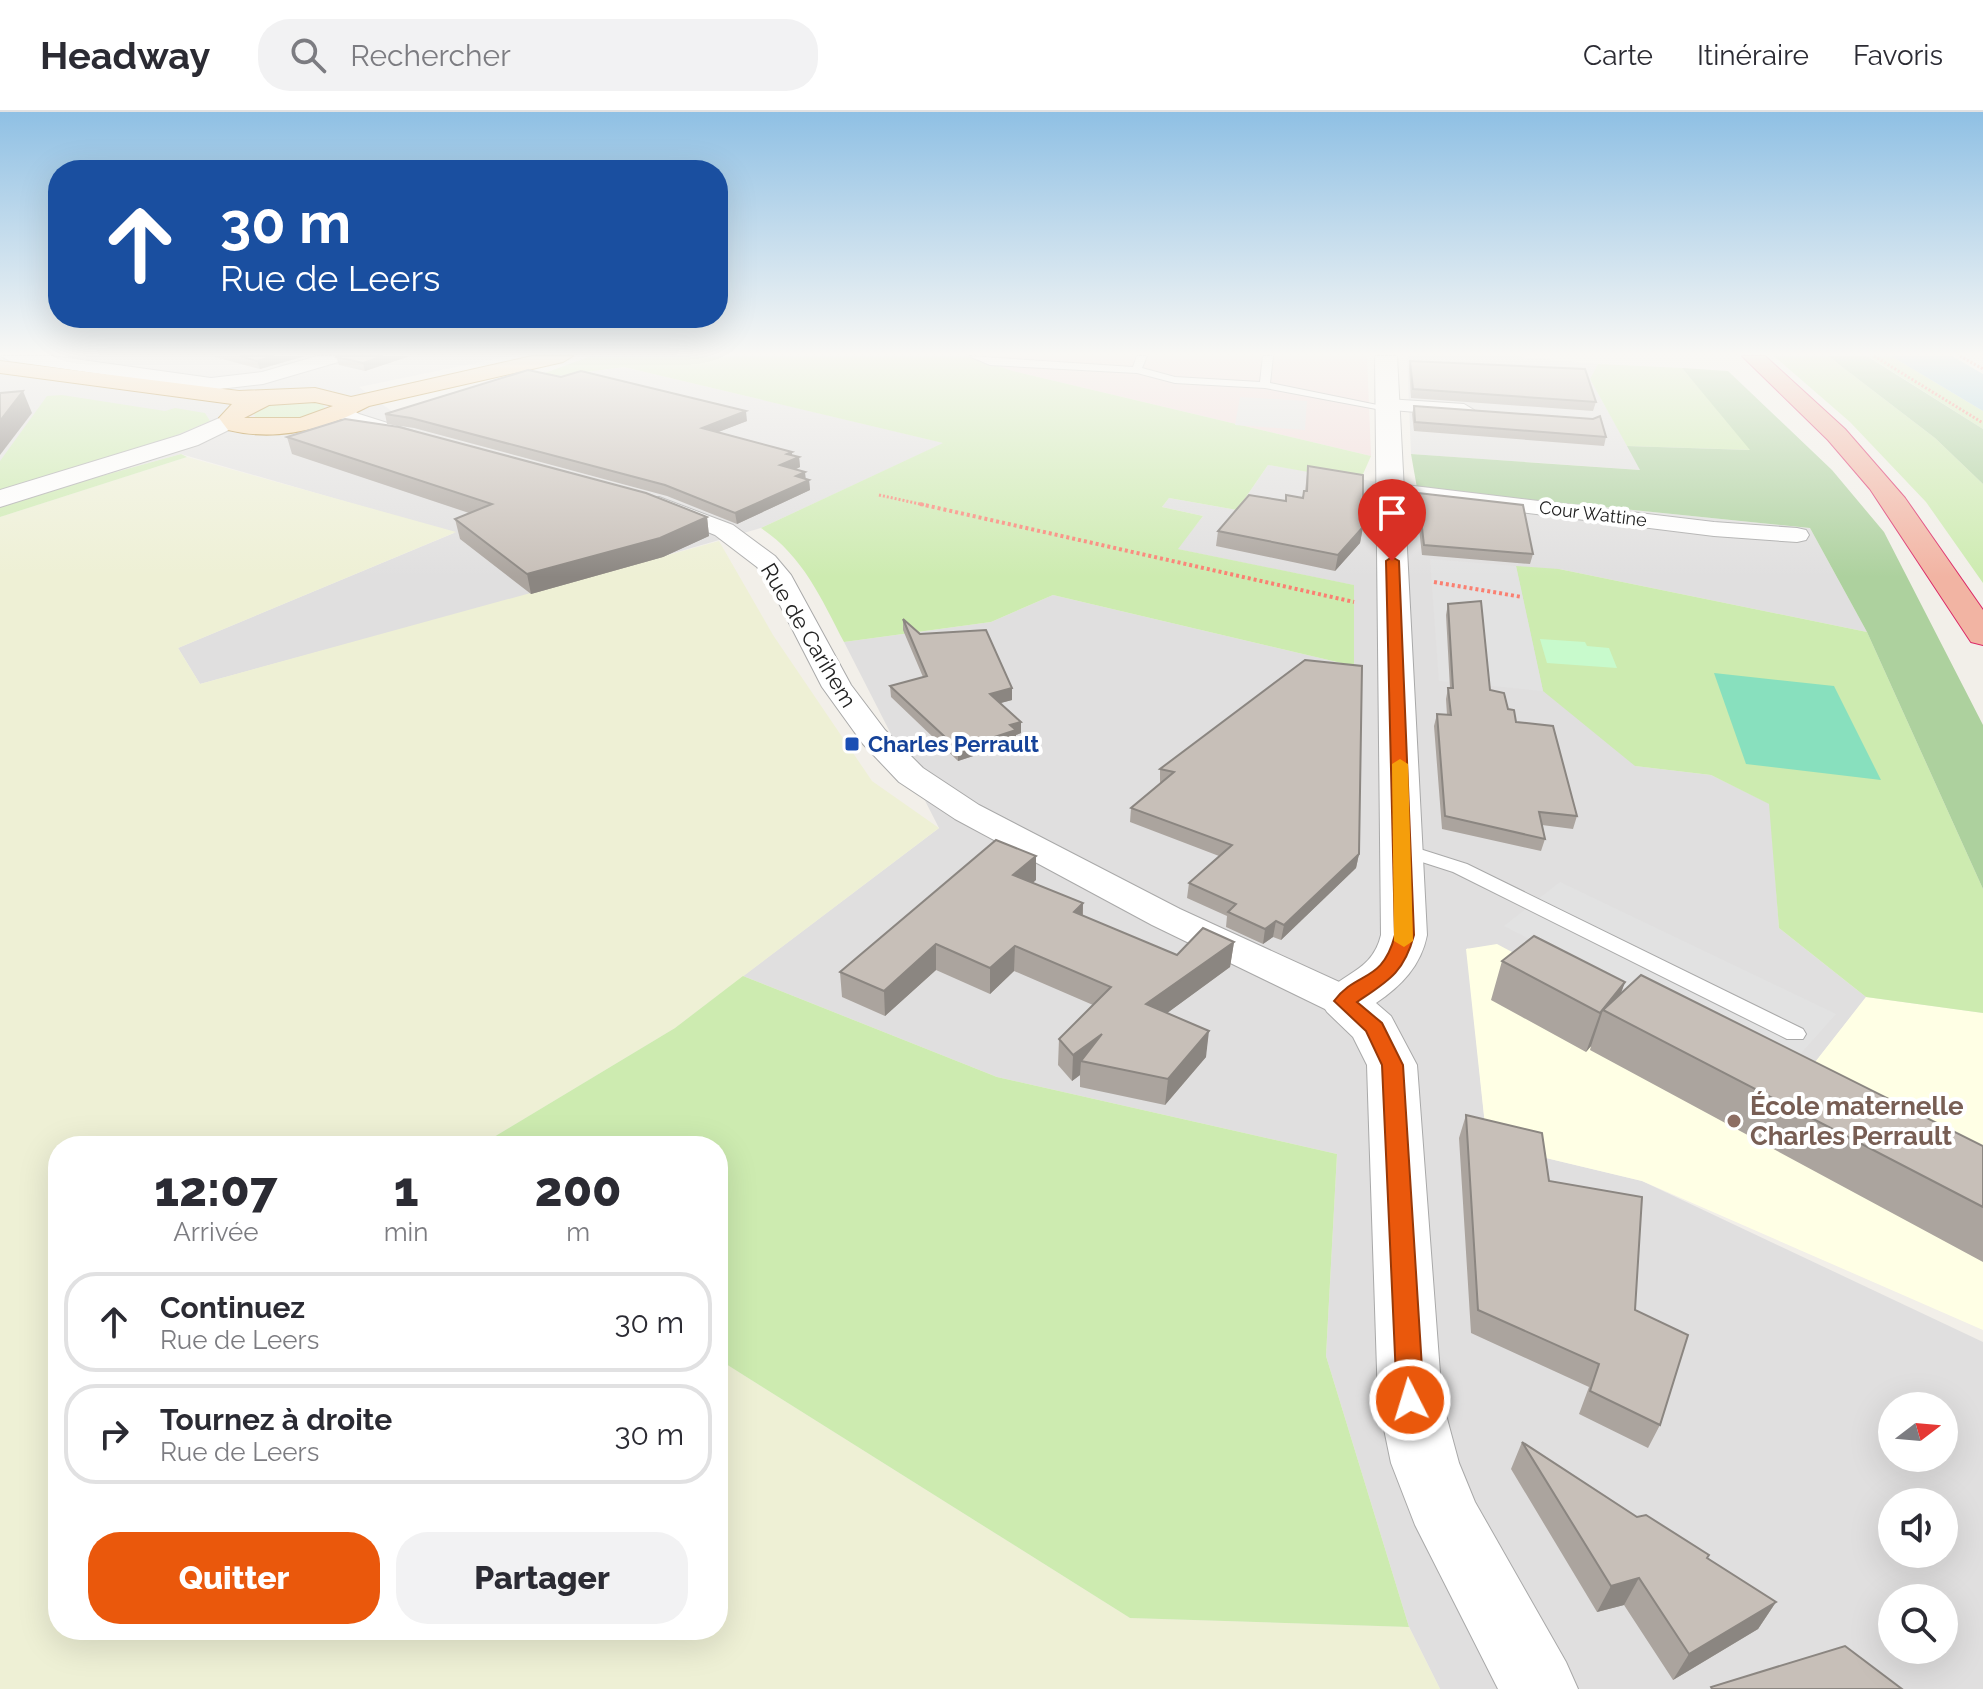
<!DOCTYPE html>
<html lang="fr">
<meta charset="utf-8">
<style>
:root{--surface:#fff;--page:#f2f2f3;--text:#2b2b33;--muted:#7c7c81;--line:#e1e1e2;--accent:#ea580c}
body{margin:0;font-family:Raleway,sans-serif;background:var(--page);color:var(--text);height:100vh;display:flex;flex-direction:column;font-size:30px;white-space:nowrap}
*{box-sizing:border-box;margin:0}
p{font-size:26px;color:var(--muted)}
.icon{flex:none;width:44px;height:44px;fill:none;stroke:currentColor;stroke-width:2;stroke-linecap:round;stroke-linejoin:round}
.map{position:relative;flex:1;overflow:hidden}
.panel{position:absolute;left:48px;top:1024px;width:680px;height:504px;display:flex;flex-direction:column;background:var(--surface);border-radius:32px;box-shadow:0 8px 32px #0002}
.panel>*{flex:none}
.banner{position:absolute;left:48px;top:48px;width:680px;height:168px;border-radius:32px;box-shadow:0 8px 32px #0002;background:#1a4fa0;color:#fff;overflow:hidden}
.needle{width:52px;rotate:74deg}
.buttons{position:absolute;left:1878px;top:1280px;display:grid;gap:16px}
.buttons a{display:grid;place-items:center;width:80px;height:80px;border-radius:50%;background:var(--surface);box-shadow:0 8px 32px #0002;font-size:40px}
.pin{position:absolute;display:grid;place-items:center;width:68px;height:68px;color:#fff;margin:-82px -34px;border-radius:50% 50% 50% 0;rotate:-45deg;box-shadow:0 0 8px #0007}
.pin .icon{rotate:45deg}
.me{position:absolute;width:88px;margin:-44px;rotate:355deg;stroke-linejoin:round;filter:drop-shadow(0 0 6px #0008)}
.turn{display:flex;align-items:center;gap:28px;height:168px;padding:0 40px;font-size:36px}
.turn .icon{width:104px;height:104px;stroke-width:2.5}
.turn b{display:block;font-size:56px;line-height:68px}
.eta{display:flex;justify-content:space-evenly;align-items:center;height:136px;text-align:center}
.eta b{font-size:48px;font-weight:800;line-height:56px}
.primary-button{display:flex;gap:16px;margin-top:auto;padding:16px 40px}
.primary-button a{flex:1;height:92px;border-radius:32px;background:var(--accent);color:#fff;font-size:32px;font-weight:800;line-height:92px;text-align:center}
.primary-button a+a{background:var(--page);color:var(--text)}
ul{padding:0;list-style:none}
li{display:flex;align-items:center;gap:24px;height:100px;margin:0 16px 12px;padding:0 24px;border:4px solid var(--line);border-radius:32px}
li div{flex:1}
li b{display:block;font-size:30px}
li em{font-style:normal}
header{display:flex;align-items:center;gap:48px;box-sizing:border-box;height:112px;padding:0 40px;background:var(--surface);border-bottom:2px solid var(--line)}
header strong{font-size:38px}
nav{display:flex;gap:44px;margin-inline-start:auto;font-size:28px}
.search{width:560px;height:72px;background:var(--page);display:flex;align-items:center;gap:20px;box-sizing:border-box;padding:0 28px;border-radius:32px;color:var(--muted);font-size:30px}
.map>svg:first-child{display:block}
</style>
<header>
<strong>Headway</strong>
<div class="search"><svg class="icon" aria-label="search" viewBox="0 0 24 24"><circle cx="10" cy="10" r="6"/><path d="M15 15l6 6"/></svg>Rechercher</div>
<nav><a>Carte</a><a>Itinéraire</a><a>Favoris</a></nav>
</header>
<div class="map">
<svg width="1983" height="1577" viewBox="0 0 1983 1577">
<rect width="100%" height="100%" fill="#f2efe9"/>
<g fill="#e0dfdf" fill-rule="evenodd">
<path d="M0,244h510l-151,31 42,31 125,-38 98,-13 320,76 -183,85 -230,66 -331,90 -22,-36 276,-115 -273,-79 -181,50z"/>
<path d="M1407,244h106l85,8 -8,15 51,91 -230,-16z"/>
<path d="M1268,353l149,23 393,40 57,104 -308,-63 76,197 76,9 59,29 9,124 87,69 -79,101 -320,-150 20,196 155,37 341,161v347h-543l-31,-62 -83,-271 11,-202 -340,-77 -254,-101 196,-148 -95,-186 147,-20 62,-27 301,71 -1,-81 -176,-36 26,-33 -41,-9 7,-9 68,12zM1892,1294h52v52h-52zM1892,1390h52v52h-52zM1892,1486h52v52h-52z"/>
</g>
<path fill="#f2dad9" d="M968,244h399l4,100 -358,-85z"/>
<path fill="#ffffe5" d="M1497,832l290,154 79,-101 117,16v317l-341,-149 -155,-37 -21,-195z"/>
<path fill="#eef0d5" d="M187,345l269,75 -278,116 22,36 519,-143 54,94 99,146 67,47 -264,200 -196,118h-421v484h660v-271l412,259 279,9 31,62h-1440v-1172z"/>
<g fill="#cdebb0">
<path d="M591,244h377l45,15 358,85 -11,25 -92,-16 -31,45 -68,-12 -7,9 41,9 -25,33 176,36v81l-301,-71 -62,27 -147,20c-23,-44 -41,-86 -83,-114l182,-85 -319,-76 -98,13z"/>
<path d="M1774,244h54l107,82 48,46v99l-57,-81 -76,-80z"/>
<path d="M1868,244h23l92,55v18z"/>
<path d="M1598,252l84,4 70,82 -125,-4 -37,-67z"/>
<path d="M62,283l103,16 10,-3 30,5 5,8 -52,22 -158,47v-29l47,-65z"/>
<path d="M314,289l8,2 3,5 -20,10 -48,1 -3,-4 2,-4 19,-8z"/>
<path d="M181,342l6,3 -187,60v-13z"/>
<path d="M1516,454l43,3 308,63 116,257v124l-117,-16 -87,-69 -10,-124 -58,-29 -76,-9 -92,-75z"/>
<path d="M743,864l254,101 340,77 -11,202 83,271 -279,-9 -412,-259v-213h-239l196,-118z"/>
</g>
<g fill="#add19e">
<path d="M1828,244h39l116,73v55l-48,-46z"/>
<path d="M1682,256l46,3 104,99 52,62 99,193v164l-116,-257 -57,-104 -393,-40 -6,-34 229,16 -13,-24 123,4z"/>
</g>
<path fill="#c8facc" d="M1540,527l45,3 2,4 22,2 8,20 -70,-5z"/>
<path fill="#88e0be" d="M1714,561l120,13 47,94 -135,-16z"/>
<g fill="#e2e2e2">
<path d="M1240,285l67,4 -2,29 -70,-5z"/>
<path d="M1430,447l86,7 27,125 -104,-10z"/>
<path d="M1560,770l276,132 -50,56 -282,-144z"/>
</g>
<path fill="#aad3df" d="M1891,244h61l31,18v37z"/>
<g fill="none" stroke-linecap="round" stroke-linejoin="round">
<defs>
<g id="service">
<path d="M969,244l164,11 4,-11h10l-5,12 33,9 85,5 3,-26h10l-3,27 122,25 -5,3 -122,-23 -90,-5 -38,-10 -147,-8z"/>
<path d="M1401,731l66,21 336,165 3,5 -3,5h-16l-334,-167 -59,-19 -3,-4z"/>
</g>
<g id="minor">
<path d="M1,244h52l158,22 51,-6 55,-16h31l-3,4 -82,24 -52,6 -201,-29z"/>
<path d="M1387,287l77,5 10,6 -10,6 -84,-7 -3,-4z"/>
<path d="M343,292l16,10 54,17 4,4 -11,6 -61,-19 -12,-12z"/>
<path d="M1389,371l325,39 83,6 9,2 3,5 -3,5 -9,2 -83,-6 -333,-41 -4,-5 4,-5z"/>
<path d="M659,385l74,28 42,31 16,19 60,110 34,45 38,38 56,37 201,104 179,82 6,10 -6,10 -15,4 -15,-4 -177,-86 -197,-106 -56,-37 -36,-38 -41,-57 -56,-109 -9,-11 -42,-32 -64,-26 -4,-5 4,-5z"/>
</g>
<g id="tertiary">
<path d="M1375,244h22l30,579c-6,31 -26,51 -51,68l15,13 26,49 25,335 17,63 16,39 91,160 12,27h-80l-83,-164 -24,-62 -13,-63 -11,-335 -14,-28 -26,-25 -7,-11c18,-29 52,-27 61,-66z"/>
<path d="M231,301l8,2 4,5 -4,5 -41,20 -198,62v-17l180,-55z"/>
</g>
<path id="primary" d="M532,244h41l-10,6 -194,44c-43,23 -92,36 -141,24l-9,-12 13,-14 -232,-31v-12l239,30 76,-3 36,9zM315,290l18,4 -33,12h-56l25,-13z"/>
<path id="trunk" d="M1742,244h23l80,73 60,69 78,112v35l-12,-3 -101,-153 -42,-49z"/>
</defs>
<use href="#service" stroke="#a9a9a9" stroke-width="2"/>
<use href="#minor" stroke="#a9a9a9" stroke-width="2"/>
<use href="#tertiary" stroke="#a9a9a9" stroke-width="2"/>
<use href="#primary" stroke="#a06b00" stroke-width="2"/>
<use href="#trunk" stroke="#dc2a67" stroke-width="2"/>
<g stroke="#fa8072" stroke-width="3" stroke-dasharray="2 2" stroke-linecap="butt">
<path d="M1874,244l109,67"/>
<path d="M1960,244l23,13"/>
<path d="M879,383l50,11"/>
</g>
<g stroke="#fa8072" stroke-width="4" stroke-dasharray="3 3" stroke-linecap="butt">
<path d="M920,392l434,98"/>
<path d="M1434,470l88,15"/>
</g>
<use href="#service" fill="#fff" fill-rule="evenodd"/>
<use href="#minor" fill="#fff" fill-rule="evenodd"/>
<use href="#tertiary" fill="#fff" fill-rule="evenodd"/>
<use href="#primary" fill="#fcd6a4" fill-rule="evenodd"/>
<use href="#trunk" fill="#f2b4a3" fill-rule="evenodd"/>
</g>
<g fill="#aba49e">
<path d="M211,244h94l-45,13z"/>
<path d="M410,244l-45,15 -26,-6 -3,-8z"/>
<path d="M1410,249l186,41 -3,9 -182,-13 -2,-29z"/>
<path d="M1414,294l179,13 13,18 -2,9 -190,-15 -2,-17z"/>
<path d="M385,302l362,7 -29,11 74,20v3l7,2 1,10 -4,2 10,10 3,1 1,10 -73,34 -70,-28 -253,-68 -27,-4z"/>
<path d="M287,325l420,80 2,19 -46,21 -132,37 -71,-55 -5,-20 14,-6 -177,-59z"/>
<path d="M1308,354l55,61 -3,16 -25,28 -119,-25 2,-15 67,-31 1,-5 17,3 2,-7z"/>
<path d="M1418,381l115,61 -3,10 -108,-9 -6,-53z"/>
<path d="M1448,492l42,86 18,19 69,107 -4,13 -31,-4 3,14 -4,12 -99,-22 -8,-103 3,-12 10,1 -1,-16 2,-11h2l-4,-73z"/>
<path d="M903,507l17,15 92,66 -12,3 21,19v11l-5,2v7l-58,19 -67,-64 -1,-11 33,-9 -20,-47z"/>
<path d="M1305,548l54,194 -3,14 -75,72 -8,-3 -10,7 -37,-17 1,-11 -40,-18 2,-15 30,-27 -89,-34 1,-14 29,-24v-15z"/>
<path d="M1036,768l-4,3 51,20v13l94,39 57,-13 -4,25 -63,46 39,44 -41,48 -85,-18v-12l-8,6 -14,-16 1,-26 34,-34 -79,-34 -24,23 -54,-24 -51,46 -43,-19 -2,-25z"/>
<path d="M1502,849l123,21 -5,13 363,151v116l-393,-212 1,-4 -5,6 -95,-52z"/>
<path d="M1466,1003l83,66 86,129 25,115 -12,23 -69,-34 10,-27 -118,-54 -12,-195z"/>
<path d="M1522,1330l115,75 70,41 69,44 -18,27 -85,51 -49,-75 -27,7 -86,-143z"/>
</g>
<g fill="#8b8681">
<path d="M274,244h31l-45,13 -3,-8z"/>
<path d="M383,244h27l-45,15 -2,-8z"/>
<path d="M23,279l9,22 -32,42v-34z"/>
<path d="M746,299l1,10 -44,17 -1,-10z"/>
<path d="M792,340v8l7,-3 1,10 -19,9 -1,-11 7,-11z"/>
<path d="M805,360l1,9 3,-1 1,10 -73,34 -2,-11 61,-37z"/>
<path d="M707,405l2,19 -46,21 -132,37 -4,-20z"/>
<path d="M1363,415l-3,16 -25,28 3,-16z"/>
<path d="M1012,576v12l-22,6v-12z"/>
<path d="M1021,610v11l-5,2v7l-58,19v-12l52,-24z"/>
<path d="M1359,742l-3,14 -75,72 3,-15z"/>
<path d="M1036,744v24l-23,20v-25z"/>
<path d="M1083,791l-1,25 -8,-16z"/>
<path d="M1276,809l-3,16 -10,7 2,-15z"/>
<path d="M1234,830l-4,25 -86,63 2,-26z"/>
<path d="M936,832v26l-51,46 -1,-25z"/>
<path d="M1015,834l-1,25 -24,23v-26z"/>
<path d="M1625,870l-12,33 -10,-5 -12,36 -5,6 14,-39z"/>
<path d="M1209,919l-3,26 -41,48 3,-26z"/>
<path d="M1102,922l-21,27 -1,14 -8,6 1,-26z"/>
<path d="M1639,1466l-15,27 -27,7 14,-26z"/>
<path d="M1776,1490l-18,27 -85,51 16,-26z"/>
</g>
<g fill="#c7bfb8" stroke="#8b8681" stroke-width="2">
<path d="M240,244h34l-17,5z"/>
<path d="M337,244h46l-20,7 -27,-6z"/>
<path d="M1410,249l175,8 11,33 -183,-13z"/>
<path d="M528,258l33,7 20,-6 165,40 -44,17 90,24 -5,2 12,3 -19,8 25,7 -9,4 13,4 -74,33 -70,-28 -254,-67 -26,-4z"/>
<path d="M23,279l-23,30v-28z"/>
<path d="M1414,294l179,13 7,-3 6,21 -191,-15z"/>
<path d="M345,307l54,8 247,66 61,24 -47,21 -133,36 -72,-55 37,-15 -205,-67z"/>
<path d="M1308,354l55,9v52l-25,28 -120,-24 31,-36 37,6v-6l17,3 1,-7h3z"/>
<path d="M1418,381l105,12 10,49 -109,-9z"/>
<path d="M1481,489l9,89 14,3 4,16 6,1 2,12 37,4 24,90 -38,-4 6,27 -100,-23 -8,-102 14,1 -3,-27h5l-5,-84z"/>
<path d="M903,507l17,15 66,-4 26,58 -22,6 31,28 -11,3 6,5 -58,19 -68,-63 37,-10z"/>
<path d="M1305,548l57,6 -3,188 -75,71 -8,-4 -11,8 -37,-17 8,-8 -47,-21 43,-38 -101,-37 43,-36 -14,-3z"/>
<path d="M996,728l40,16 -23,19 70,28 -9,9 103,43 26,-27 31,14 -88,62 63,27 -41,48 -87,-18 21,-27 -29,21 -14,-16 52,-52 -96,-41 -25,22 -54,-24 -52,47 -44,-19z"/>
<path d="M1534,824l91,46 -25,31 -98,-52z"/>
<path d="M1641,863l342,171v61l-380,-197z"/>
<path d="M1466,1003l76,18 7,48 93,16 -7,113 53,25 -28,90 -70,-34 9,-27 -121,-54z"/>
<path d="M1522,1330l115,75 9,-2 63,40 -2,3 69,44 -87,52 -50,-76 -28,8z"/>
<path d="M1845,1534l57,43h-190l-1,-2z"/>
</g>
<linearGradient id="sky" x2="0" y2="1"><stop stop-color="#8fc0e4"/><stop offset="0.52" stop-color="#f9f8f5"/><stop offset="1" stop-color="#f9f8f5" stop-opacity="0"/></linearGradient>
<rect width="1983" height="465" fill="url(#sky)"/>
<path fill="#ea580c" stroke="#983908" stroke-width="2" d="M1392,445l7,4 15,374c-10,38 -26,46 -57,67l25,21 21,42 21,335 -4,9 -10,3 -9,-3 -4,-9 -15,-335 -16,-34 -32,-30c23,-31 48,-17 61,-66l-9,-374z"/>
<path fill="#f59e0b" d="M1400,647l8,5 5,177 -9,6 -10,-6 -2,-177z"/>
<rect fill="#1a4fb4" stroke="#fff" stroke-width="3" x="844" y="624" width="16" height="16" rx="4"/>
<circle fill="#8d6e63" stroke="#fff" stroke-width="3" cx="1734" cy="1009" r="8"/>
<g text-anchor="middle" stroke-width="8" stroke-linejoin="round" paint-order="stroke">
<g font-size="18" fill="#222" stroke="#fff">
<text transform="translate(1593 402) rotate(7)" y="6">Cour Wattine</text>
</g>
<g font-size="22" fill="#222" stroke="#fff">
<text transform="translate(809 523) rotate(59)" y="8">Rue de Carihem</text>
</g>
<g font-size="22" font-weight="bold" fill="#164399" stroke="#fff" text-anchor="start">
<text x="868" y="640">Charles Perrault</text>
</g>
<g font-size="26" font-weight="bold" fill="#785e54" stroke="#fff" text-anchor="start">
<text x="1750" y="1003">École maternelle<tspan x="1750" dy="30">Charles Perrault</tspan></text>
</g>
</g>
</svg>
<div class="buttons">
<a><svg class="needle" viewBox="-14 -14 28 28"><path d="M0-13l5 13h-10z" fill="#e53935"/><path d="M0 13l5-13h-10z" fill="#7c7c81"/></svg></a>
<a><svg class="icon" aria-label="sound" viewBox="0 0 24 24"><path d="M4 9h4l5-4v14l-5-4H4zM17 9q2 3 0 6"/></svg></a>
<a><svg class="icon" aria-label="search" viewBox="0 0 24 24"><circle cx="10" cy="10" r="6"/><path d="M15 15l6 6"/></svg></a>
</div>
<div class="pin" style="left:1392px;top:449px;background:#d93025"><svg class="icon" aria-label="arrive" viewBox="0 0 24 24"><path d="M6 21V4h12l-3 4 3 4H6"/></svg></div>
<svg class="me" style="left:1410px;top:1288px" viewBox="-20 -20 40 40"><circle r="17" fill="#ea580c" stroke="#fff" stroke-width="3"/><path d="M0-11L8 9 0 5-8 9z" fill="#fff"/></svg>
<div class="banner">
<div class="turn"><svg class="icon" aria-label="ahead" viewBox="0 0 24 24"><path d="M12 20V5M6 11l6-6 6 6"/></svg><div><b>30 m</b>Rue de Leers</div></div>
</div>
<section class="panel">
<div class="eta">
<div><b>12:07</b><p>Arrivée</p></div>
<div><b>1</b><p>min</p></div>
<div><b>200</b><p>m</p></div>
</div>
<ul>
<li><svg class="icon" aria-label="ahead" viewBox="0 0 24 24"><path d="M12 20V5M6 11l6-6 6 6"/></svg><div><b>Continuez</b><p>Rue de Leers</p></div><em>30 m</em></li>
<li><svg class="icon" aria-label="right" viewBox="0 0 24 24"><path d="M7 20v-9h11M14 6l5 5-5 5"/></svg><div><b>Tournez à droite</b><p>Rue de Leers</p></div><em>30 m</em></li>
</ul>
<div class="primary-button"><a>Quitter</a><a>Partager</a></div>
</section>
</div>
